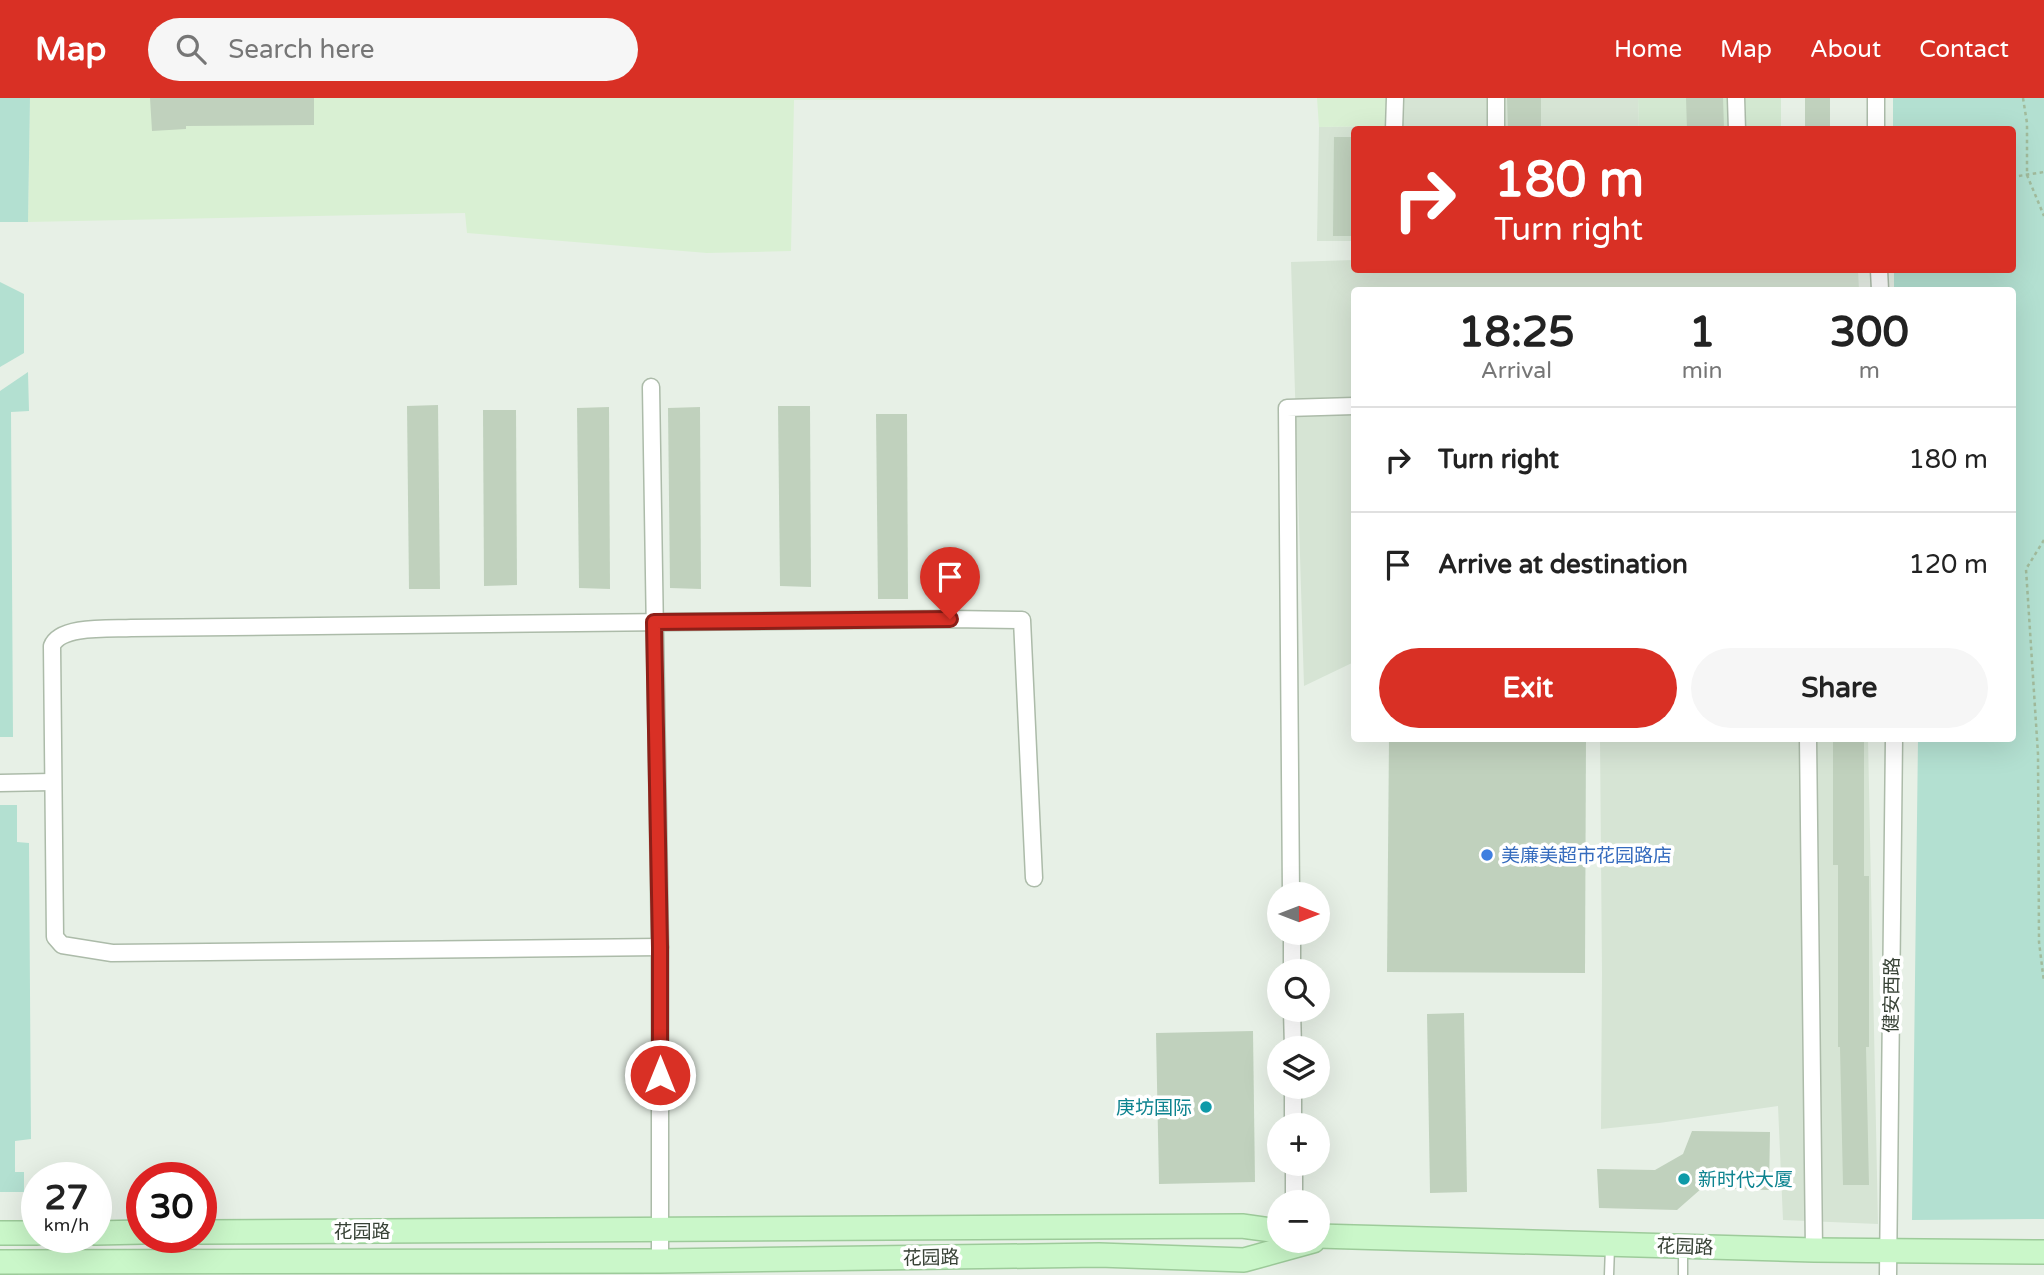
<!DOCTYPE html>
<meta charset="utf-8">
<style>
:root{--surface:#fff;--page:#f6f6f6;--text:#222;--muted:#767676;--line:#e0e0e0;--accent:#d93025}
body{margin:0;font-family:"Varela Round","Noto Sans SC",sans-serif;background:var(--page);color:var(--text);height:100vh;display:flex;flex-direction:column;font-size:26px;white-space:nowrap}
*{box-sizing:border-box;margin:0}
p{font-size:23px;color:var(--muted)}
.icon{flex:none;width:38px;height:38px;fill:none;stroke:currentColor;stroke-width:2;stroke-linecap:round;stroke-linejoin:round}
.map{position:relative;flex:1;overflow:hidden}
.side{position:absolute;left:1351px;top:189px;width:665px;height:455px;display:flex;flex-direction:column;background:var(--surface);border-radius:7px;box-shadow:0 7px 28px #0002}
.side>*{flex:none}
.banner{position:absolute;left:1351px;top:28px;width:665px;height:147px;border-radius:7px;box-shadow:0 7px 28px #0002;background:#d93025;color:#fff;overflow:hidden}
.needle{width:46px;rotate:90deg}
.buttons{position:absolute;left:1267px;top:784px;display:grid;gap:14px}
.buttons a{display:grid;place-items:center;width:63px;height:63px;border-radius:50%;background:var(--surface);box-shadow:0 7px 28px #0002;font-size:35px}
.speed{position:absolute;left:21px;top:1064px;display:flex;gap:14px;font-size:35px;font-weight:700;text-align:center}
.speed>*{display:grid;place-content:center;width:91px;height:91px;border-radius:50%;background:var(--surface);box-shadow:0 7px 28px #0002;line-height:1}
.speed small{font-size:18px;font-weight:400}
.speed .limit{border:10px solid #d22;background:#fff;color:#111}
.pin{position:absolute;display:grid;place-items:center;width:60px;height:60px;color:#fff;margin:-72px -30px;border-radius:50% 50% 50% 0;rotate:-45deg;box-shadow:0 0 7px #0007}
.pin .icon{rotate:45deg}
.me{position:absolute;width:77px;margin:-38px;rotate:0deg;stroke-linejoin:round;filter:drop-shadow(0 0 5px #0008)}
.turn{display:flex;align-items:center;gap:24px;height:147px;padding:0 28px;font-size:32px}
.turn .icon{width:91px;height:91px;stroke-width:2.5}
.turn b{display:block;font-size:49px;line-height:60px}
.eta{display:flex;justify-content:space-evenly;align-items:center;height:119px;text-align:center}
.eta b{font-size:42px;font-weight:800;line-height:49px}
.button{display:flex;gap:14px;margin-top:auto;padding:14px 28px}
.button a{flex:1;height:80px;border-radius:42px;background:var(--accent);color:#fff;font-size:28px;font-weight:800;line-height:80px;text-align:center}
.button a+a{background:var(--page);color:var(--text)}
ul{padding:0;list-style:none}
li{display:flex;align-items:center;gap:21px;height:105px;padding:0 28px;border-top:2px solid var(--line)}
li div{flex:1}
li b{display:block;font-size:26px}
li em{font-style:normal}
header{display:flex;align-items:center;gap:42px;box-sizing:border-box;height:98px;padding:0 35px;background:var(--accent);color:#fff}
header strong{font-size:33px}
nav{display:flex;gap:38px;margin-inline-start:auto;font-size:24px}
.search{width:490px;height:63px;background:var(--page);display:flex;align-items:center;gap:18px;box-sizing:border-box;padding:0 24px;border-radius:38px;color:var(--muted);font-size:26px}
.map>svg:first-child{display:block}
</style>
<header>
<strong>Map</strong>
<div class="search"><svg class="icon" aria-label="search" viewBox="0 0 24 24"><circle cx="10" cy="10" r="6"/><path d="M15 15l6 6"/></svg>Search here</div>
<nav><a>Home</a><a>Map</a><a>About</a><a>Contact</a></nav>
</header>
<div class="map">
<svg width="2044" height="1177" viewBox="0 0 2044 1177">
<rect width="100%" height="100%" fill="#e7f0e6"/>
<g fill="#d6e4d4">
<path d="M1390,0h248l1,31 -285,1v111h-37l2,-114 71,-1z"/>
<path d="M1354,162v10h504l1,20h-505v372l-50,24 -13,-424z"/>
<path d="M1600,641h268l10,485 -95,-4 -5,-114 -119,17 -58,6 1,-156z"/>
</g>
<path fill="#d9f0d3" d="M30,0h1360v28l-71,1 -2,-29 -523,2 -3,151 -84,2 -240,-20 -2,-20 -437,9z"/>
<path fill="#d3e8d1" d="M1638,0h143v31h-142z"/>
<g fill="#b3e0d1">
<path d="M0,0h30l-2,124h-28z"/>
<path d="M1893,0h151v1121l-132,1 6,-481 94,-1v-448h-118v-20h118v-140l-119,-1z"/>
<path d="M0,184l24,12v59l-24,14z"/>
<path d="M28,274l1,39 -18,1 2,325h-13v-346z"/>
<path d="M0,707h17v37l12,1 2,296 -16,2v31h9v20h-24z"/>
</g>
<g fill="#c0d1bd">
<path d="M150,0h164v27l-128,1v3l-34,2z"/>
<path d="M1507,0h34v32h-33z"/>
<path d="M1686,0h37l1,32h-37z"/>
<rect x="1805" y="0" width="25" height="32"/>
<path d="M1334,39h20v99h-21z"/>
<path d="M438,307l2,184h-31l-2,-183z"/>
<path d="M778,308h32l1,181 -31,-1z"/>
<path d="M609,309l1,182 -31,-1 -2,-180z"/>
<path d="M700,309l1,182 -31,-1 -2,-180z"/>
<path d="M483,312h33l1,175 -33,1z"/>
<path d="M876,316h31l1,185h-30z"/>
<path d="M1389,640h197l-1,235 -198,-1z"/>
<path d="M1833,640h31v138h5v171h-3l3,138h-26l-3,-138h-2v-182h-5z"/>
<path d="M1464,915l3,179 -37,1 -3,-179z"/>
<path d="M1253,933l2,151 -96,2 -3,-151z"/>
<path d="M1692,1033l78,1 -1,58 -67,-2 -25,22 -78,-2 -2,-39 58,1 28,-16z"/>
</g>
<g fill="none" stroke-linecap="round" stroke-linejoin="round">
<defs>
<g id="lane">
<path d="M1683,1151v26"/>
<path d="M1609,1177l1,-28"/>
</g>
<g id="street">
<path d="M1496,0v32"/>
<path d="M1736,0l1,32"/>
<path d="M1394,32l1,-32"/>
<path d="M1876,32v-32"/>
<path d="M1879,172l1,20"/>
<path d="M651,289l9,560v314"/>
<path d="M1808,640l6,512"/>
<path d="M0,685l52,-1"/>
<path d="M1291,796l-4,-486 67,-2"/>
<path d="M1292,835v38"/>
<path d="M660,849l-548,6 -50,-8 -7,-8 -3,-291c8,-21 59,-17 79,-18l819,-9 72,1 12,258"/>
<path d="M1292,912l1,38"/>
<path d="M1293,989v38"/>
<path d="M1294,1066v38"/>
<path d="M1888,1177l6,-537"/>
</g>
<g id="secondary">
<path d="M201,1134l1041,-6 37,5"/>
<path d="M0,1135h37"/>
<path d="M96,1135l46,-1"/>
<path d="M1318,1138l496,14 230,2"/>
<path d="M0,1164l660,-1 439,-6 145,5 69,-19"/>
</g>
</defs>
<use href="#lane" stroke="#acbba9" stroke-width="11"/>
<use href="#street" stroke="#acbba9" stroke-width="19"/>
<use href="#secondary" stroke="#9dcb9a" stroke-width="26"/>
<g stroke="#a1bb9c" stroke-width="2.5" stroke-dasharray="3.5 3.5" stroke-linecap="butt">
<path d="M2023,0l4,25v52l17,41"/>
<path d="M2012,79l32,-5"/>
<path d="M2044,442l-18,29 12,185 1,188 5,40"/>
</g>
<use href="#lane" stroke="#fff" stroke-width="8"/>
<use href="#street" stroke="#fff" stroke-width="16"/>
<use href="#secondary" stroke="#caf7c9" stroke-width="23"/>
</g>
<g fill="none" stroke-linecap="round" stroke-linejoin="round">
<defs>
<path id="route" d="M660,977v-128l-6,-325 296,-3"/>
</defs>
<use href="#route" stroke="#8d1f18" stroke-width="18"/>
<use href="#route" stroke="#d93025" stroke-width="12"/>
</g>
<circle fill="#3f7fe0" stroke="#fff" stroke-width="2.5" cx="1487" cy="757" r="7"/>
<g fill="#0f9aa8" stroke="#fff" stroke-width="2.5">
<circle cx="1206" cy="1009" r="7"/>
<circle cx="1684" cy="1081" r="7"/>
</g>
<g text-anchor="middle" stroke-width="7" stroke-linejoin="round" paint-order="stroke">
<g font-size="19" fill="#366cbe" stroke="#fff" text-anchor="start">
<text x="1501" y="764">美廉美超市花园路店</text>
</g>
<g font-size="19" fill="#384236" stroke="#fff">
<text transform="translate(1891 897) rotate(-89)" y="7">健安西路</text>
<text x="362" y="1140">花园路</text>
<text transform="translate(1685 1148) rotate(2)" y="7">花园路</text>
<text transform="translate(931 1159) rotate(-1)" y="7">花园路</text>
</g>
<g font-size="19" fill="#0d838f" stroke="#fff" text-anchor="end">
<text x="1192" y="1016">庚坊国际</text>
<text x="1698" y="1088" text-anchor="start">新时代大厦</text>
</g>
</g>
</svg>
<div class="buttons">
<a><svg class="needle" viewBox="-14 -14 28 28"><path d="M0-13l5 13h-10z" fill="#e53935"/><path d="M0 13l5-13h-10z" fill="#767676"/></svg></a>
<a><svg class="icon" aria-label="search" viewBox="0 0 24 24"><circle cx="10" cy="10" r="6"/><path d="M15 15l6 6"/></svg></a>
<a><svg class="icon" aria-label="layers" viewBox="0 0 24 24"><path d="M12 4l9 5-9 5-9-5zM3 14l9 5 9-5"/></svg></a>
<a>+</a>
<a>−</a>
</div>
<div class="speed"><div>27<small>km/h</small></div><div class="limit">30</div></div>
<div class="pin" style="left:950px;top:521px;background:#d93025"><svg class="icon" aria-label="arrive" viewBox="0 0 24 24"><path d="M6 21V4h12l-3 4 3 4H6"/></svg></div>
<svg class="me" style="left:660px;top:977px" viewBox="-20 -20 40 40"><circle r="17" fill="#d93025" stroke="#fff" stroke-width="3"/><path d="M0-11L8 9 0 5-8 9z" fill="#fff"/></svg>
<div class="banner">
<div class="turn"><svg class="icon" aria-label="right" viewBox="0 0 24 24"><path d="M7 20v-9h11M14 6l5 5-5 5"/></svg><div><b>180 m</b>Turn right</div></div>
</div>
<section class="side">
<div class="eta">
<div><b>18:25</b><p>Arrival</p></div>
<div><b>1</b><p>min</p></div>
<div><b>300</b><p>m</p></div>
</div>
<ul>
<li><svg class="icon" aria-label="right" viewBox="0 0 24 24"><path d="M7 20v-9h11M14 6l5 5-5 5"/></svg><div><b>Turn right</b></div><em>180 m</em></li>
<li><svg class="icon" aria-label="arrive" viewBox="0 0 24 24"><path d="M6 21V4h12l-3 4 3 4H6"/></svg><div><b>Arrive at destination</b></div><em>120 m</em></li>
</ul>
<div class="button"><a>Exit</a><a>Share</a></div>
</section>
</div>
